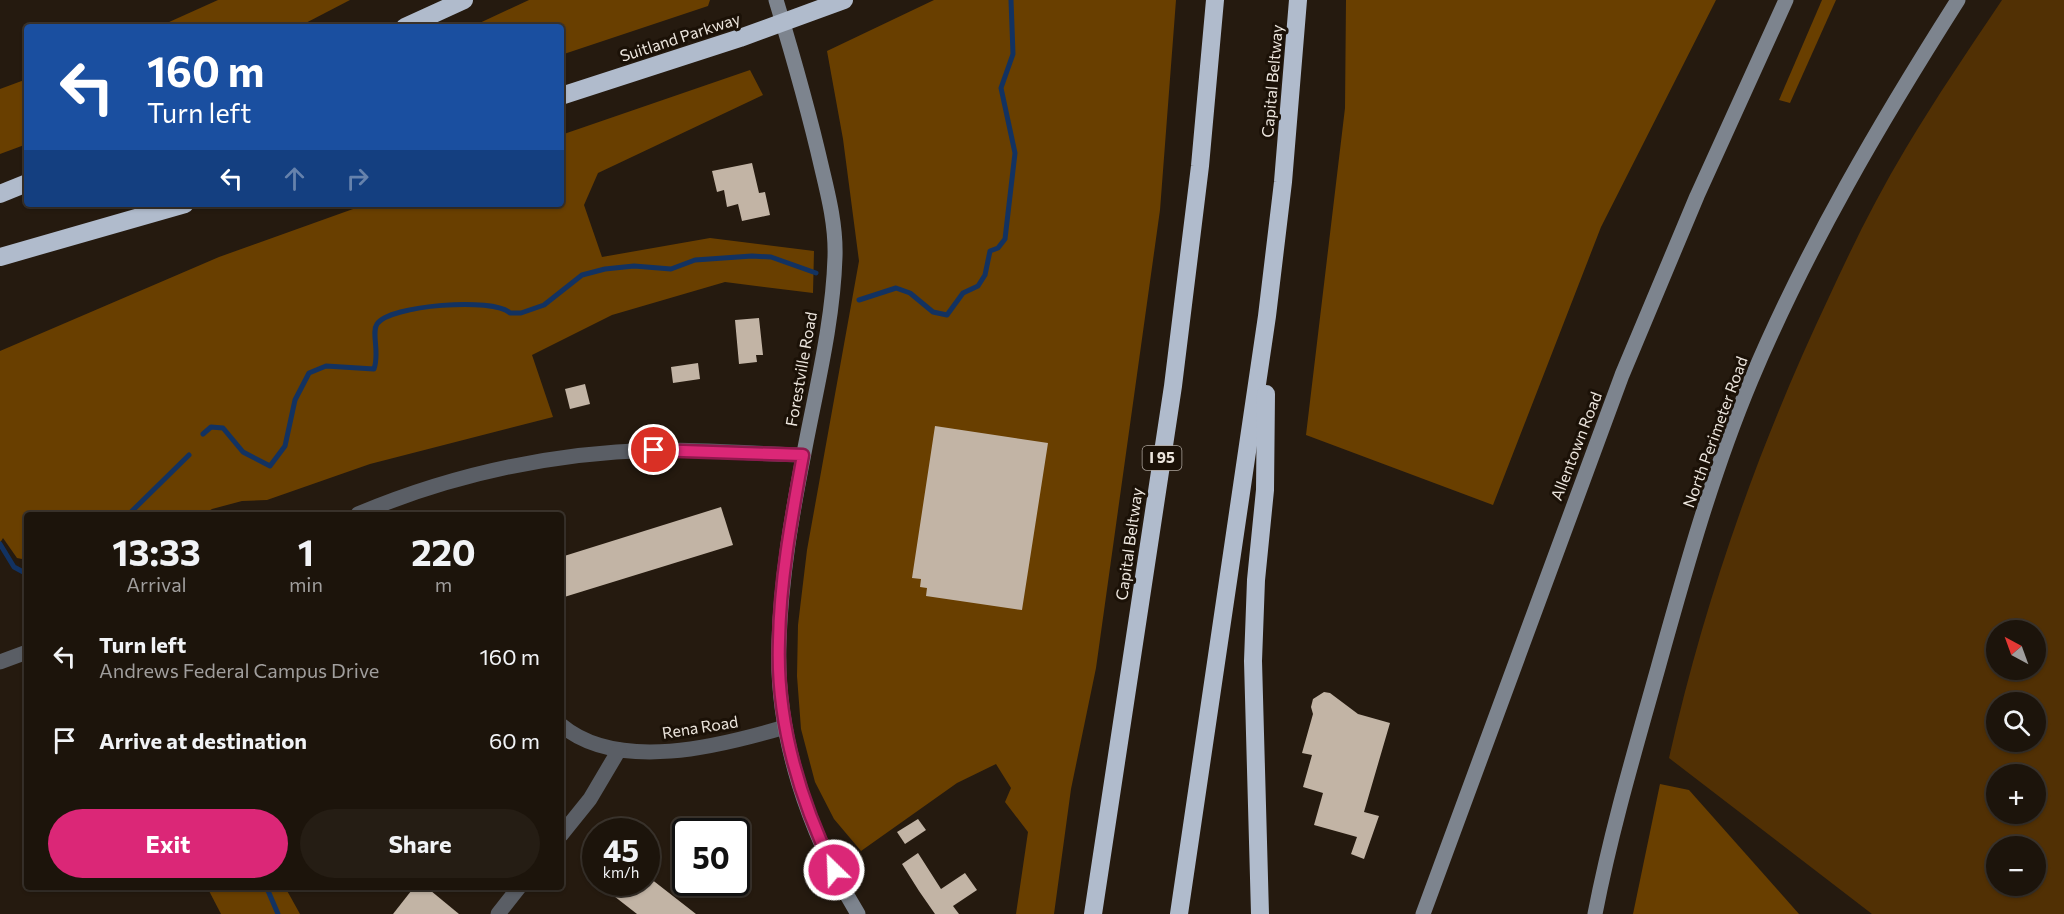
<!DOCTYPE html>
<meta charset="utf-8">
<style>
:root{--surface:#1c140b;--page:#251d14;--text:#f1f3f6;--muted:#a09e9d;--line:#3a332c;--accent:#db2777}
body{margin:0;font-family:Commissioner,sans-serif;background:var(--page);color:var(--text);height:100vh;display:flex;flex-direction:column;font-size:22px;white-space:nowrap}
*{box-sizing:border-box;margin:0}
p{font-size:20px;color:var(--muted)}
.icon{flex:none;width:33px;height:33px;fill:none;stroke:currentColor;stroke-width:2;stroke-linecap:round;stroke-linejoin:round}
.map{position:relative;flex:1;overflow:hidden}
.panel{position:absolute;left:24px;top:512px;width:540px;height:378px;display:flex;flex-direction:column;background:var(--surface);border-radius:6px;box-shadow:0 2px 4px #0004,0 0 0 2px var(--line)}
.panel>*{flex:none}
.hud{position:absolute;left:24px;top:24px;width:540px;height:183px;border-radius:6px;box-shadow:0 2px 4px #0004,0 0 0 2px var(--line);background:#1a4fa0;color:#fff;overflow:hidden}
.needle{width:39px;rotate:319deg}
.fabs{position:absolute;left:1986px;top:620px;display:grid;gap:12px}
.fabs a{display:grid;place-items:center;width:60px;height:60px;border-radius:50%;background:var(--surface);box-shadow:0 2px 4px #0004,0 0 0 2px var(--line);font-size:30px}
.speed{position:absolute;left:582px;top:818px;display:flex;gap:12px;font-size:30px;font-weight:700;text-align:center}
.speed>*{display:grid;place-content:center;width:78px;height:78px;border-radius:50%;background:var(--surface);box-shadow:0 2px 4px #0004,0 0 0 2px var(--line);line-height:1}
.speed small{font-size:15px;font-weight:400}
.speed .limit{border:3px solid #111;border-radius:9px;background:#fff;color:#111}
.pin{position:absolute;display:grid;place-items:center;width:51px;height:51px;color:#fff;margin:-26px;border:3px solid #fff;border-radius:50%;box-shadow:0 2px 6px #0007}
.me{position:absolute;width:66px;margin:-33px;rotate:336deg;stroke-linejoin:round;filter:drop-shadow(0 0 4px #0008)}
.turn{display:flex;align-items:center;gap:21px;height:126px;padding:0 24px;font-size:27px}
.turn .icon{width:78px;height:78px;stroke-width:2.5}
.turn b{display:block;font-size:42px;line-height:51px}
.lanes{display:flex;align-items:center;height:57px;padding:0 24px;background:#0003;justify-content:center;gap:30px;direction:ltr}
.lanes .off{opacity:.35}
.eta{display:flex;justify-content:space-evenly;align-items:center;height:102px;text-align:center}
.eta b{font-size:36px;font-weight:700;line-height:42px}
.action{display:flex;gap:12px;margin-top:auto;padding:12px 24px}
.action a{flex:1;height:69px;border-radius:36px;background:var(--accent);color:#fff;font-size:24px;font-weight:700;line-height:69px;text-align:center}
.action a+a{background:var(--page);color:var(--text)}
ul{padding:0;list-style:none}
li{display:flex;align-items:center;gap:18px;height:84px;padding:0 24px}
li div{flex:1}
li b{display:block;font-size:22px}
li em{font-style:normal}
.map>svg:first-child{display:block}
</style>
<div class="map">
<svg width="2064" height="914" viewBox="0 0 2064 914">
<rect width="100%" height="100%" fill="#251a0f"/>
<path fill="#513004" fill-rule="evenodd" d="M2002,0h62v914h-192l-203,-156c36,-160 90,-313 160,-461 23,-50 48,-101 77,-149 30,-50 63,-99 96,-148zM1996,630h40v39h-40zM1996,702h40v39h-40zM1996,774h40v39h-40zM1996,846h40v39h-40z"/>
<g fill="#693f00">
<path d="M218,0h132l-52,27h-140z"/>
<path d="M529,0h181l-2,6 -147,49v-28h-90z"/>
<path d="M934,0h242l-16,210 -64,458 -25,121 -17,125h-38l12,-82 -23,-30 6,-14 -15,-24 -39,19 -96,68 -27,-32 -19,-37 -14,-53 -4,-53 1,-51 9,-75 52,-289 -16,-122 -16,-88z"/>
<path d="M1346,0h370l-115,227 -108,278 -187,-70 39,-327z"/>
<path d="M1822,0h14l-46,103 -11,-3z"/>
<path d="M750,70l13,25 -165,78 -14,32 18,52 108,-19 104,13 -1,42 -88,-11 -113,33 -80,40 21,62 -183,47 -103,36 -25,1 -30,8 -8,5h-177v46l-10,-2 -14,-20 -3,5v-192l219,-94 148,-53h194v-69z"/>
<path d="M27,79v65l-27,10v-65z"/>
<path d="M1660,784l29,6 110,124h-166z"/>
<path d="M207,887h78l15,27h-79z"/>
</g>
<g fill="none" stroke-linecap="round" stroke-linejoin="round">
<g stroke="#123261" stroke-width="5">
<path d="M859,300l37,-12 14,5 23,19 14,3 16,-22 15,-7 7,-11 5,-24 8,-3 7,-9 10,-86 -14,-65 12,-34 -2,-54"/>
<path d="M203,434l8,-7 12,1 20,24 27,14 15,-20 10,-46 14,-27 17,-7 48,3c6,-17 -3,-36 3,-45 12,-19 117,-27 133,-11h11l23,-8 38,-30 23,-6 29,-3 37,3 24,-9 57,-4 19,1 45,16"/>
<path d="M129,514l60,-59"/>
<path d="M0,544l14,23 13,7"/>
<path d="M266,886l12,28"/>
</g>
</g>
<g fill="#c2b4a5">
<path d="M752,163l7,30 6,-1 5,23 -28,6 -4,-17 -11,3 -3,-17 -7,2 -5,-21z"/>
<path d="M759,318l4,37h-7l1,7 -18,2 -4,-44z"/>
<path d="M698,363l2,16 -27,4 -2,-16z"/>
<path d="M585,384l5,20 -20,5 -5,-20z"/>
<path d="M935,426l113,17 -26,167 -96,-14 1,-8 -7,-1 1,-8 -9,-1z"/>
<path d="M721,507l12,38 -172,53v-41z"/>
<path d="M1324,692l6,1 28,21 32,9 -26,89 15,4 -15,43 -13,-5 6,-17 -43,-12 9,-32 -20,-6 9,-32 -10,-2 11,-39 -2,-7 2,-8z"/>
<path d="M918,819l8,11 -21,14 -8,-12z"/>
<path d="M918,853l23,36 24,-16 12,17 -24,16 6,8h-24l-16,-23 -17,-27z"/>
<path d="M646,875l50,39h-59l-41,-32h50z"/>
<path d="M415,886h10l34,28h-66z"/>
</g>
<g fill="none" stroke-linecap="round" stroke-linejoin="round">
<g stroke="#5a5e65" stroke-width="15">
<path d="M358,514c93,-39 194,-61 295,-64 50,-1 101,4 150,5"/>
<path d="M0,662l27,-10"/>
<path d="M561,725c57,48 160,21 224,2"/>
<path d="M561,835l29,-36 29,-49"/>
<path d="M498,914l22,-28"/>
</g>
<g stroke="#7d848e" stroke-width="15">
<path d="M776,0c17,56 33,112 46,169 7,29 14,58 13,88 -2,66 -19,132 -31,196 -12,61 -23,125 -25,188 -4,95 30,192 79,273"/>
<path d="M1423,914l199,-539 75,-179 89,-196"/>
<path d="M1595,914c16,-83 40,-164 63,-246 27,-97 54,-195 93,-288 56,-133 130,-259 207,-380"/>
</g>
<g stroke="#b0bbcc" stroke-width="18">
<path d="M405,27l59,-27"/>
<path d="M561,96l179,-58 104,-38"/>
<path d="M0,194l27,-11"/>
<path d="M0,257l185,-53"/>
<path d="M1093,914l80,-528 27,-220 15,-166"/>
<path d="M1179,914l88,-598 16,-134 15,-182"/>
<path d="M1260,914l-7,-253 3,-81 9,-90 1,-96"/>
</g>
</g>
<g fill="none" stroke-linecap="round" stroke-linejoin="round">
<defs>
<path id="route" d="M654,450l149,5c-11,61 -23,124 -24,186 -3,79 21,159 55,229"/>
</defs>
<use href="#route" stroke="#8e194d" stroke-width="15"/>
<use href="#route" stroke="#db2777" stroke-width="10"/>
</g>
<g text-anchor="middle" stroke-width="6" stroke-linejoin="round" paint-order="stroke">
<rect fill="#1b1107" stroke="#aea69e" stroke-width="1.5" x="1142.5" y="446" width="39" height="24" rx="4.5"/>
<g font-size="15" font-weight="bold" fill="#ede6de">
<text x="1162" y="463">I 95</text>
</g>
<g font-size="16" fill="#ede6de" stroke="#1b1107">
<text transform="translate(680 37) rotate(-18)" y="6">Suitland Parkway</text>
<text transform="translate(1272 81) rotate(-85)" y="6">Capital Beltway</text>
<text transform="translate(801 369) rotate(-80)" y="6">Forestville Road</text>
<text transform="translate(1715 432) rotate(-70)" y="6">North Perimeter Road</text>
<text transform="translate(1576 446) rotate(-69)" y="6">Allentown Road</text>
<text transform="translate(1129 544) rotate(-82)" y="6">Capital Beltway</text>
<text transform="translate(700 727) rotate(-9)" y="6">Rena Road</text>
</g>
</g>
</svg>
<div class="fabs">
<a><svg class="needle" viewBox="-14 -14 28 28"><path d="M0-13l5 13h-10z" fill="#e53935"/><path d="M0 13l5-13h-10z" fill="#a09e9d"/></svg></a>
<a><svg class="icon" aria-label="search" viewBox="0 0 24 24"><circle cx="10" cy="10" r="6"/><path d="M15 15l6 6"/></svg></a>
<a>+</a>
<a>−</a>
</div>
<div class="speed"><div>45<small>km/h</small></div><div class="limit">50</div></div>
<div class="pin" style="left:654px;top:450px;background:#d93025"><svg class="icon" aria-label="arrive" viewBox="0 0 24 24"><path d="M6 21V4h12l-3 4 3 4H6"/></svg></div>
<svg class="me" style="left:834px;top:870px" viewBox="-20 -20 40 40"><circle r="17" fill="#db2777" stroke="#fff" stroke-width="3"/><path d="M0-11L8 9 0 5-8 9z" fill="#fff"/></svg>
<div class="hud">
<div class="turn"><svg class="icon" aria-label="left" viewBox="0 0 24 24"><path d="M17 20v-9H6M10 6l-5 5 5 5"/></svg><div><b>160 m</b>Turn left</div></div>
<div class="lanes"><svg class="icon" aria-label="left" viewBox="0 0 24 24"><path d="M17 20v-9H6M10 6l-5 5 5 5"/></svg><svg class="icon off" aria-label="ahead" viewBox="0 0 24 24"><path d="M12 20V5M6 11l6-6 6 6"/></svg><svg class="icon off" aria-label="right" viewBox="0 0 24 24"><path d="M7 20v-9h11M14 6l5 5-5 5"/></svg></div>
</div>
<section class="panel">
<div class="eta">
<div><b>13:33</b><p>Arrival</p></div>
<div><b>1</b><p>min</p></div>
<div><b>220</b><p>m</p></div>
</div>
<ul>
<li><svg class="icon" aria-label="left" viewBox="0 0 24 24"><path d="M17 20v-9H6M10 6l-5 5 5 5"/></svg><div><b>Turn left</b><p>Andrews Federal Campus Drive</p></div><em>160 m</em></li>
<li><svg class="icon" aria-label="arrive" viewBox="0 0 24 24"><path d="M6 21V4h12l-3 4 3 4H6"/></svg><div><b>Arrive at destination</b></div><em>60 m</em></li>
</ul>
<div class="action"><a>Exit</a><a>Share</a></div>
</section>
</div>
